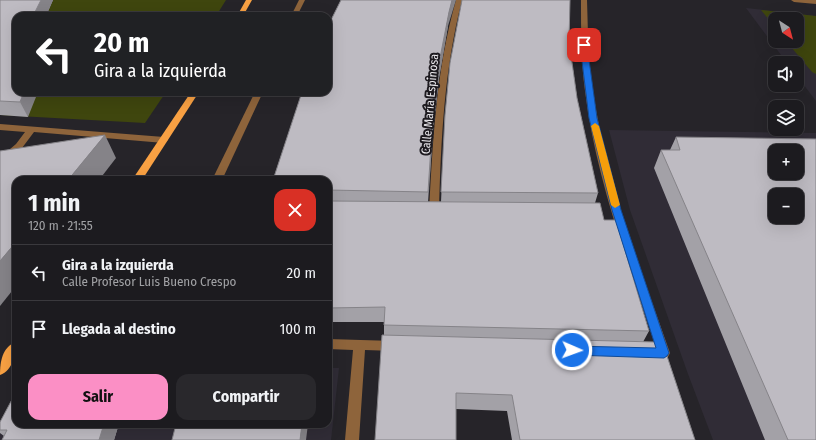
<!DOCTYPE html>
<html lang="es">
<meta charset="utf-8">
<style>
:root{--surface:#1c1b1f;--page:#29282c;--text:#f1f3f6;--muted:#a0a1a4;--line:#3a393d;--accent:#fb8fc5}
body{margin:0;font-family:"Fira Sans Condensed",sans-serif;background:var(--page);color:var(--text);height:100vh;display:flex;flex-direction:column;font-size:15px;white-space:nowrap}
*{box-sizing:border-box;margin:0}
p{font-size:13px;color:var(--muted)}
.icon{flex:none;width:22px;height:22px;fill:none;stroke:currentColor;stroke-width:2;stroke-linecap:round;stroke-linejoin:round}
.map{position:relative;flex:1;overflow:hidden}
.drawer{position:absolute;left:12px;top:176px;width:320px;height:252px;display:flex;flex-direction:column;background:var(--surface);border-radius:12px;box-shadow:0 4px 16px #0002,0 0 0 1px var(--line)}
.drawer>*{flex:none}
.banner{position:absolute;left:12px;top:12px;width:320px;height:84px;border-radius:12px;box-shadow:0 4px 16px #0002,0 0 0 1px var(--line);background:#202124;color:#fff;overflow:hidden}
.needle{width:26px;rotate:144deg}
.controls{position:absolute;left:768px;top:12px;display:grid;gap:8px}
.controls a{display:grid;place-items:center;width:36px;height:36px;border-radius:8px;background:var(--surface);box-shadow:0 4px 16px #0002,0 0 0 1px var(--line);font-size:20px}
.pin{position:absolute;display:grid;place-items:center;width:34px;height:34px;color:#fff;margin:-17px;border-radius:8px;box-shadow:0 2px 6px #0006}
.me{position:absolute;width:44px;margin:-22px;rotate:92deg;stroke-linejoin:round;filter:drop-shadow(0 0 3px #0008)}
.turn{display:flex;align-items:center;gap:14px;height:84px;padding:0 16px;font-size:18px}
.turn .icon{width:52px;height:52px;stroke-width:2.5}
.turn b{display:block;font-size:28px;line-height:34px}
.round{display:grid;place-items:center;flex:none;width:42px;height:42px;border-radius:12px;background:var(--page)}
.headline{display:flex;align-items:center;justify-content:space-between;height:68px;padding:0 16px}
h1{font-size:24px;font-weight:700;line-height:30px}
.button{display:flex;gap:8px;margin-top:auto;padding:8px 16px}
.button a{flex:1;height:46px;border-radius:12px;background:var(--accent);color:#111;font-size:16px;font-weight:700;line-height:46px;text-align:center}
.button a+a{background:var(--page);color:var(--text)}
ul{padding:0;list-style:none}
li{display:flex;align-items:center;gap:12px;height:56px;padding:0 16px;border-top:1px solid var(--line)}
li div{flex:1}
li b{display:block;font-size:15px}
li em{font-style:normal}
.map>svg:first-child{display:block}
</style>
<div class="map">
<svg width="816" height="440" viewBox="0 0 816 440">
<rect width="100%" height="100%" fill="#262429"/>
<g fill="#302c36" fill-rule="evenodd">
<path d="M746,8l70,8v85l-19,-25v-13h-10zM775,19h22v22h-22z"/>
<path d="M609,130l207,3v307h-103l-25,-66 -58,-164zM775,151h22v22h-22zM775,195h22v22h-22z"/>
<path d="M328,368h11l-8,72h-331v-19l16,-23v26h312z"/>
</g>
<g fill="#3f460e">
<path d="M53,0h173l-10,16h-170z"/>
<path d="M761,10l55,6v58l-4,-2 -26,-31h11v-22h-22v8z"/>
<path d="M16,92h150l-21,31 -145,-8z"/>
</g>
<g fill="none" stroke-linecap="round" stroke-linejoin="round">
<g fill="#8e643b" fill-rule="evenodd">
<path d="M299,0h6l-8,16h-6z"/>
<path d="M456,0h6c-18,70 -21,140 -23,212l-5,4 -5,-4c4,-72 7,-142 27,-212z"/>
<path d="M581,0h6c1,30 1,61 6,91 13,90 47,176 77,262l-2,4c-7,3 -19,2 -26,-1l-2,-4 2,-4 4,-1h10c-28,-84 -60,-168 -71,-256 -4,-30 -4,-61 -4,-91z"/>
<path d="M791,0h25v4l-22,-2z"/>
<path d="M255,92h8l-41,88h-10z"/>
<path d="M0,124l164,13 4,3 -4,3 -130,-11 -12,16 -16,12 -4,-3 1,-2 13,-11 9,-12 -25,-2z"/>
<path d="M328,339l66,2 4,1 2,4 -2,4 -4,1 -29,-1 -6,90h-14l8,-90 -25,-1z"/>
</g>
<g fill="#f9a143" fill-rule="evenodd">
<path d="M246,0h6l-9,16h-6z"/>
<path d="M191,92h8l-57,88h-10z"/>
<path d="M16,342c0,12 -3,28 -16,33 0,-13 2,-28 16,-33z"/>
</g>
</g>
<g fill="#a3a1a7">
<path d="M0,0h53l-7,16h-30l12,101 -28,-2z"/>
<path d="M448,26l-9,52 -6,52 -5,72h13l4,-87 124,-74 8,57 21,95 -3,10 9,17 45,111 -6,11 16,14 36,84h-183l-5,-29 -51,-2 -72,-74v-13h-56v-142z"/>
<path d="M676,137l140,303h-51l-111,-272 7,-18h9z"/>
<path d="M0,422l16,2h292l-133,5 -57,-2 -4,13h-112l2,-4 -4,-3z"/>
</g>
<g fill="#858388">
<path d="M41,0h12l-7,16h-13z"/>
<path d="M452,0h4l-8,26 -9,52 -6,52 -5,77 5,-92 6,-52 10,-51z"/>
<path d="M24,92h14l-10,25 -8,-15z"/>
<path d="M105,135l11,23 -17,22h-31z"/>
<path d="M16,242v44l-16,20v-45z"/>
<path d="M104,424h11l3,3 -4,13h-15z"/>
<path d="M302,424h6l-2,16h-6z"/>
</g>
<g fill="#bebbc2" stroke="#858388" fill-rule="evenodd">
<path d="M0,0h41l-8,16h-17v76h8l-4,10 -20,-1z"/>
<path d="M341,0h111l-3,12 -10,51 -6,52 -5,77 -100,-2v-10h-55l29,-88h26v-66z"/>
<path d="M462,0h108l-1,41 8,57 21,95 -157,-1 4,-77 5,-52z"/>
<path d="M105,135l-37,45h-52v62l-16,19v-110z"/>
<path d="M676,137l140,2v301h-28l-127,-290h19zM775,151h22v22h-22zM775,195h22v22h-22z"/>
<path d="M328,201l272,2 4,17h12l33,111 -265,-6 1,-18 -57,1z"/>
<path d="M382,335l273,7 4,14h8l28,84h-175l-8,-45 -56,-2v47h-81z"/>
<path d="M16,392v32h88l-5,16h-97l5,-10h-7v-8z"/>
<path d="M176,424h126l-2,16h-128z"/>
</g>
<path fill="#1a73e8" stroke="#114b97" d="M584,43l3,2 10,73 24,92 48,143 -2,3 -3,2 -92,-3 -4,-1 -1,-4 1,-3 4,-1 84,2 -44,-138 -23,-92 -9,-73z"/>
<path fill="#f59e0b" d="M595,123l4,3 21,79 -5,3 -4,-3 -20,-79z"/>
<g text-anchor="middle" stroke-width="4" stroke-linejoin="round" paint-order="stroke">
<g font-size="12" fill="#edebef" stroke="#1d1a1f">
<text transform="translate(430 104) rotate(-85)" y="4">Calle María Espinosa</text>
</g>
</g>
</svg>
<div class="controls">
<a><svg class="needle" viewBox="-14 -14 28 28"><path d="M0-13l5 13h-10z" fill="#e53935"/><path d="M0 13l5-13h-10z" fill="#a0a1a4"/></svg></a>
<a><svg class="icon" aria-label="sound" viewBox="0 0 24 24"><path d="M4 9h4l5-4v14l-5-4H4zM17 9q2 3 0 6"/></svg></a>
<a><svg class="icon" aria-label="layers" viewBox="0 0 24 24"><path d="M12 4l9 5-9 5-9-5zM3 14l9 5 9-5"/></svg></a>
<a>+</a>
<a>−</a>
</div>
<div class="pin" style="left:584px;top:45px;background:#d93025"><svg class="icon" aria-label="arrive" viewBox="0 0 24 24"><path d="M6 21V4h12l-3 4 3 4H6"/></svg></div>
<svg class="me" style="left:572px;top:350px" viewBox="-20 -20 40 40"><circle r="17" fill="#1a73e8" stroke="#fff" stroke-width="3"/><path d="M0-11L8 9 0 5-8 9z" fill="#fff"/></svg>
<div class="banner">
<div class="turn"><svg class="icon" aria-label="left" viewBox="0 0 24 24"><path d="M17 20v-9H6M10 6l-5 5 5 5"/></svg><div><b>20 m</b>Gira a la izquierda</div></div>
</div>
<section class="drawer">
<div class="headline"><div><h1>1 min</h1><p>120 m · 21:55</p></div><a class="round" style="background:#d93025;color:#fff"><svg class="icon" aria-label="close" viewBox="0 0 24 24"><path d="M6 6l12 12M18 6L6 18"/></svg></a></div>
<ul>
<li><svg class="icon" aria-label="left" viewBox="0 0 24 24"><path d="M17 20v-9H6M10 6l-5 5 5 5"/></svg><div><b>Gira a la izquierda</b><p>Calle Profesor Luis Bueno Crespo</p></div><em>20 m</em></li>
<li><svg class="icon" aria-label="arrive" viewBox="0 0 24 24"><path d="M6 21V4h12l-3 4 3 4H6"/></svg><div><b>Llegada al destino</b></div><em>100 m</em></li>
</ul>
<div class="button"><a>Salir</a><a>Compartir</a></div>
</section>
</div>
